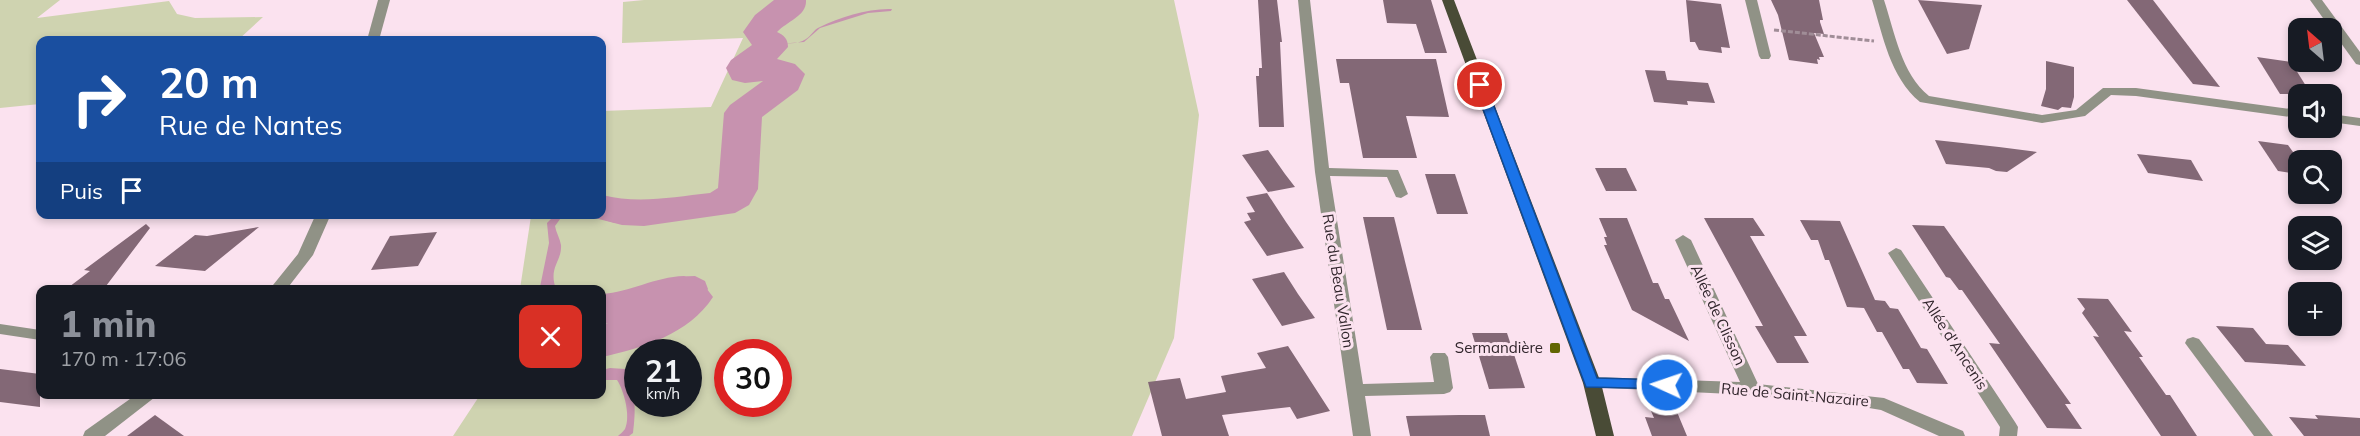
<!DOCTYPE html>
<html lang="fr">
<meta charset="utf-8">
<style>
:root{--surface:#171b24;--page:#20242c;--text:#f1f3f6;--muted:#9ea1a6;--accent:#8c9099}
body{margin:0;font-family:Mulish,sans-serif;background:var(--page);color:var(--text);height:100vh;display:flex;flex-direction:column;font-size:22px;white-space:nowrap}
*{box-sizing:border-box;margin:0}
p{font-size:20px;color:var(--muted)}
.icon{flex:none;width:33px;height:33px;fill:none;stroke:currentColor;stroke-width:2;stroke-linecap:round;stroke-linejoin:round}
.map{position:relative;flex:1;overflow:hidden}
.panel{position:absolute;left:36px;top:285px;width:570px;height:114px;display:flex;flex-direction:column;background:var(--surface);border-radius:12px;box-shadow:0 3px 9px #0003}
.panel>*{flex:none}
.top-card{position:absolute;left:36px;top:36px;width:570px;height:183px;border-radius:12px;box-shadow:0 3px 9px #0003;background:#1a4fa0;color:#fff;overflow:hidden}
.needle{width:39px;rotate:332deg}
.tools{position:absolute;left:2288px;top:18px;display:grid;gap:12px}
.tools a{display:grid;place-items:center;width:54px;height:54px;border-radius:12px;background:var(--surface);box-shadow:0 3px 9px #0003;font-size:30px}
.speed{position:absolute;left:624px;top:339px;display:flex;gap:12px;font-size:30px;font-weight:700;text-align:center}
.speed>*{display:grid;place-content:center;width:78px;height:78px;border-radius:50%;background:var(--surface);box-shadow:0 3px 9px #0003;line-height:1}
.speed small{font-size:15px;font-weight:400}
.speed .limit{border:9px solid #d22;background:#fff;color:#111}
.pin{position:absolute;display:grid;place-items:center;width:51px;height:51px;color:#fff;margin:-26px;border:3px solid #fff;border-radius:50%;box-shadow:0 2px 6px #0007}
.me{position:absolute;width:66px;margin:-33px;rotate:273deg;stroke-linejoin:round;filter:drop-shadow(0 0 4px #0008)}
.turn{display:flex;align-items:center;gap:21px;height:126px;padding:0 24px;font-size:27px}
.turn .icon{width:78px;height:78px;stroke-width:2.5}
.turn b{display:block;font-size:42px;line-height:51px}
.then{display:flex;align-items:center;height:57px;padding:0 24px;background:#0003;gap:12px;font-size:22px}
.round{display:grid;place-items:center;flex:none;width:63px;height:63px;border-radius:12px;background:var(--page)}
.headline{display:flex;align-items:center;justify-content:space-between;height:102px;padding:0 24px}
h1{font-size:36px;font-weight:800;line-height:45px;color:var(--accent)}
.map>svg:first-child{display:block}
</style>
<div class="map">
<svg width="2360" height="436" viewBox="0 0 2360 436">
<rect width="100%" height="100%" fill="#fbe2ef"/>
<g fill="#cfd3b0" fill-rule="evenodd">
<path d="M0,0h60l-23,18 132,-17 8,13 18,4 68,-1 -25,23h-198v64l-40,4z"/>
<path d="M644,0h530l25,115 -25,223 -42,98h-679l27,-41 122,-1v-104l-82,-1 11,-73 -36,1 1,-2 106,-1v-103l109,-4 32,-69 -121,5 1,-41zM638,352h50v52h-50zM728,352h50v52h-50z"/>
</g>
<g fill="#c792af">
<path d="M785,0h11l-3,9 -26,16 -5,10c11,6 31,13 44,4 5,-3 8,-10 14,-12 20,-10 49,-19 72,-18l-1,2 -23,2 -48,15 -16,14 -27,2 -32,25v3l35,-6 13,8 -14,20 -36,21 2,32 -1,45 -4,7 -18,12 -107,12 -28,-8 15,-1v-2l25,4 88,-9 15,-9 5,-10 2,-73c14,-15 36,-18 46,-37l-1,-3 -10,-5 -25,6 -11,-4 30,-23 1,-5 -9,-16 29,-20z"/>
<path d="M555,215h8l-8,11c1,6 5,13 6,19 1,17 -13,22 -5,44h-14l-2,-2 9,-44 -2,-20z"/>
<path d="M695,276l10,5 3,8c-20,36 -68,53 -106,60v-6c28,-7 68,-18 83,-44l-10,-11 -49,19 -24,5v-5c34,1 54,-31 93,-31z"/>
<path d="M610,368l15,1c11,19 11,42 8,64l-4,3h-11c2,-2 5,-4 7,-7 6,-12 -1,-39 -8,-49h-15v-10z"/>
</g>
<g fill="none" stroke-linecap="round" stroke-linejoin="round">
<g fill="#c792af" fill-rule="evenodd">
<path d="M774,0h32c1,16 -19,21 -29,32 7,3 11,7 11,15l-11,12 18,5 10,10 -7,16 -36,27 -4,72 -9,16 -14,8 -91,13 -22,-1 -35,-9 15,-2v-19c36,9 71,2 108,-2l8,-5 6,-75 6,-8 33,-24 -18,2 -13,-3 -6,-12 5,-8 21,-15 -9,-13 12,-17z"/>
<path d="M684,276l16,4 13,17c-24,37 -70,51 -111,60v-32l6,-2 -6,1v-30c28,-2 53,-17 82,-18z"/>
</g>
</g>
<g fill="#836876">
<path d="M1258,0h19l5,42h-2l4,85h-25l-3,-51h3v-8h3z"/>
<path d="M1383,0h48l16,53h-22l-9,-29 -29,-1z"/>
<path d="M1686,0l35,4 9,44 -9,-1 1,6 -23,-3 -4,-8h-5z"/>
<path d="M1771,0h48l4,20h-3v2l4,12 -10,-1 10,24h-5l1,3 -3,-1 1,5 -29,-4 -11,-45z"/>
<path d="M1918,0l64,5 -13,44 -22,5z"/>
<path d="M2127,0h26l67,87 -27,-3z"/>
<path d="M2257,57l34,5 20,32h-31z"/>
<path d="M1336,59h100l13,58 -43,-1 11,42h-54l-14,-75h-9z"/>
<path d="M2046,61l28,6v30l-3,11 -9,-1 -4,3 -17,-4 5,-17z"/>
<path d="M1645,70l20,1 2,9 41,3 7,20 -28,-2 1,4 -34,-3z"/>
<path d="M1935,140l64,7 38,5 -30,20 -11,-1 -7,-3 -43,-4z"/>
<path d="M2258,141l30,4 10,14v15l-20,-3z"/>
<path d="M1268,150l17,24 10,13 -27,5 -26,-37z"/>
<path d="M2137,154l54,6 12,21 -55,-8z"/>
<path d="M1595,168h31l11,23h-31z"/>
<path d="M1425,174h30l13,40h-31z"/>
<path d="M1267,193l19,29 18,26 -37,8 -23,-34 7,-2 -4,-7 8,-1 -9,-15z"/>
<path d="M1363,217h31l28,113h-35z"/>
<path d="M1599,218h28l26,65h5l7,16h4l20,42 -57,-31 -28,-65h3l-3,-8h3z"/>
<path d="M1704,218h49l12,18h-15l57,100h-13l15,27h-32l-22,-37h8z"/>
<path d="M1800,220l40,1 35,79 10,1 5,7 8,1 23,39 6,1 21,35 -31,-1 -8,-14h-6l-21,-37h-5l-13,-24 -17,-1 -18,-47h-4l-7,-20h-7z"/>
<path d="M146,224l4,4 -47,62h-38l25,-19 -6,-1z"/>
<path d="M1912,225l32,1 127,178h-6l17,25 -35,-1 -58,-85 11,1 -38,-54h-3l-9,-12 -4,-1z"/>
<path d="M259,227l-54,44 -50,-5 40,-31 12,1z"/>
<path d="M437,232l-19,34 -47,4 19,-34z"/>
<path d="M1284,272l14,22 17,24 -33,8 -30,-47z"/>
<path d="M2077,298l31,1 24,33 -8,-1 19,26h-4l27,38h4l27,41h-36l-68,-100 6,1 -17,-24 3,-4z"/>
<path d="M2216,326l37,2 13,16 22,1 18,21 -61,-4z"/>
<path d="M1472,333h35l18,55 -36,1z"/>
<path d="M1288,346l42,65 -33,8 -7,-12 -68,8 7,21h-67l-14,-54 32,-4 6,21 40,-7 -5,-16 45,-8 -9,-15z"/>
<path d="M0,369l40,5v33l-40,-5z"/>
<path d="M1651,411l26,1 10,24h-35l-7,-19 9,1z"/>
<path d="M155,415l29,21h-57z"/>
<path d="M1459,415h26l5,21h-80l-4,-20z"/>
<path d="M2315,415l45,3v18h-56l-15,-19 29,2z"/>
</g>
<g fill="none" stroke-linecap="round" stroke-linejoin="round">
<path stroke="#a08d97" stroke-width="3" stroke-dasharray="5 2" stroke-linecap="butt" d="M1774,30l100,11"/>
<g fill="#909286" fill-rule="evenodd">
<path d="M378,0h12l-11,40h-12z"/>
<path d="M1298,0h12l19,168 69,2 10,24 -7,4 -5,-1 -9,-20 -57,-1 33,208 71,-2 -4,-25 3,-4h12l3,4 5,31 -3,4 -6,2 -79,2 6,40h-18l-38,-264z"/>
<path d="M1745,0h12l14,56 -2,3h-8l-2,-3z"/>
<path d="M1872,0h12c11,33 17,73 45,96l113,19 34,-5 27,-22h33l162,22v8l-162,-22 -25,-1 -26,21 -43,7 -122,-21c-30,-25 -37,-66 -48,-102z"/>
<path d="M2310,0h12l38,52v13l-4,-1z"/>
<path d="M2331,114l29,4v8l-29,-4z"/>
<path d="M316,214h15l-18,41 -27,35h-17l29,-36z"/>
<path d="M1683,235l8,5 67,144 126,14 79,33 2,5h-26l-58,-26 -24,-4 -105,-11 -166,-8 -3,-4 3,-4 6,-2 148,5 -65,-142z"/>
<path d="M1896,248l5,2 114,172 3,5 -1,9h-18l1,-9 -112,-174z"/>
<path d="M0,324l40,6v10l-40,-6z"/>
<path d="M2193,337l6,2 74,97h-19l-69,-93 2,-4z"/>
<path d="M137,394h22l-54,42h-22l2,-5z"/>
</g>
<path fill="#494b36" fill-rule="evenodd" d="M1442,0h12l147,383 13,53h-18l-13,-53z"/>
</g>
<path fill="#1a73e8" stroke="#114b97" stroke-width="1.5" d="M1480,82l6,3 111,293 70,2 6,1 2,4 -2,4 -87,-2 -112,-302z"/>
<rect fill="#626602" stroke="#fbe2ef" stroke-width="2" x="1549" y="342" width="12" height="12" rx="3"/>
<g text-anchor="middle" stroke-width="6" stroke-linejoin="round" paint-order="stroke">
<g font-size="15" fill="#30252b" stroke="#fbe2ef">
<text transform="translate(1338 281) rotate(81)" y="5">Rue du Beau Vallon</text>
<text transform="translate(1718 315) rotate(65)" y="5">Allée de Clisson</text>
<text transform="translate(1955 344) rotate(57)" y="5">Allée d'Ancenis</text>
<text transform="translate(1795 395) rotate(5)" y="5">Rue de Saint-Nazaire</text>
</g>
<g font-size="15" fill="#30252b" stroke="#fbe2ef" text-anchor="end">
<text x="1543" y="353">Sermandière</text>
</g>
</g>
</svg>
<div class="tools">
<a><svg class="needle" viewBox="-14 -14 28 28"><path d="M0-13l5 13h-10z" fill="#e53935"/><path d="M0 13l5-13h-10z" fill="#9ea1a6"/></svg></a>
<a><svg class="icon" aria-label="sound" viewBox="0 0 24 24"><path d="M4 9h4l5-4v14l-5-4H4zM17 9q2 3 0 6"/></svg></a>
<a><svg class="icon" aria-label="search" viewBox="0 0 24 24"><circle cx="10" cy="10" r="6"/><path d="M15 15l6 6"/></svg></a>
<a><svg class="icon" aria-label="layers" viewBox="0 0 24 24"><path d="M12 4l9 5-9 5-9-5zM3 14l9 5 9-5"/></svg></a>
<a>+</a>
</div>
<div class="speed"><div>21<small>km/h</small></div><div class="limit">30</div></div>
<div class="pin" style="left:1480px;top:85px;background:#d93025"><svg class="icon" aria-label="arrive" viewBox="0 0 24 24"><path d="M6 21V4h12l-3 4 3 4H6"/></svg></div>
<svg class="me" style="left:1667px;top:385px" viewBox="-20 -20 40 40"><circle r="17" fill="#1a73e8" stroke="#fff" stroke-width="3"/><path d="M0-11L8 9 0 5-8 9z" fill="#fff"/></svg>
<div class="top-card">
<div class="turn"><svg class="icon" aria-label="right" viewBox="0 0 24 24"><path d="M7 20v-9h11M14 6l5 5-5 5"/></svg><div><b>20 m</b>Rue de Nantes</div></div>
<div class="then">Puis<svg class="icon" aria-label="arrive" viewBox="0 0 24 24"><path d="M6 21V4h12l-3 4 3 4H6"/></svg></div>
</div>
<section class="panel">
<div class="headline"><div><h1>1 min</h1><p>170 m · 17:06</p></div><a class="round" style="background:#d93025;color:#fff"><svg class="icon" aria-label="close" viewBox="0 0 24 24"><path d="M6 6l12 12M18 6L6 18"/></svg></a></div>
</section>
</div>
